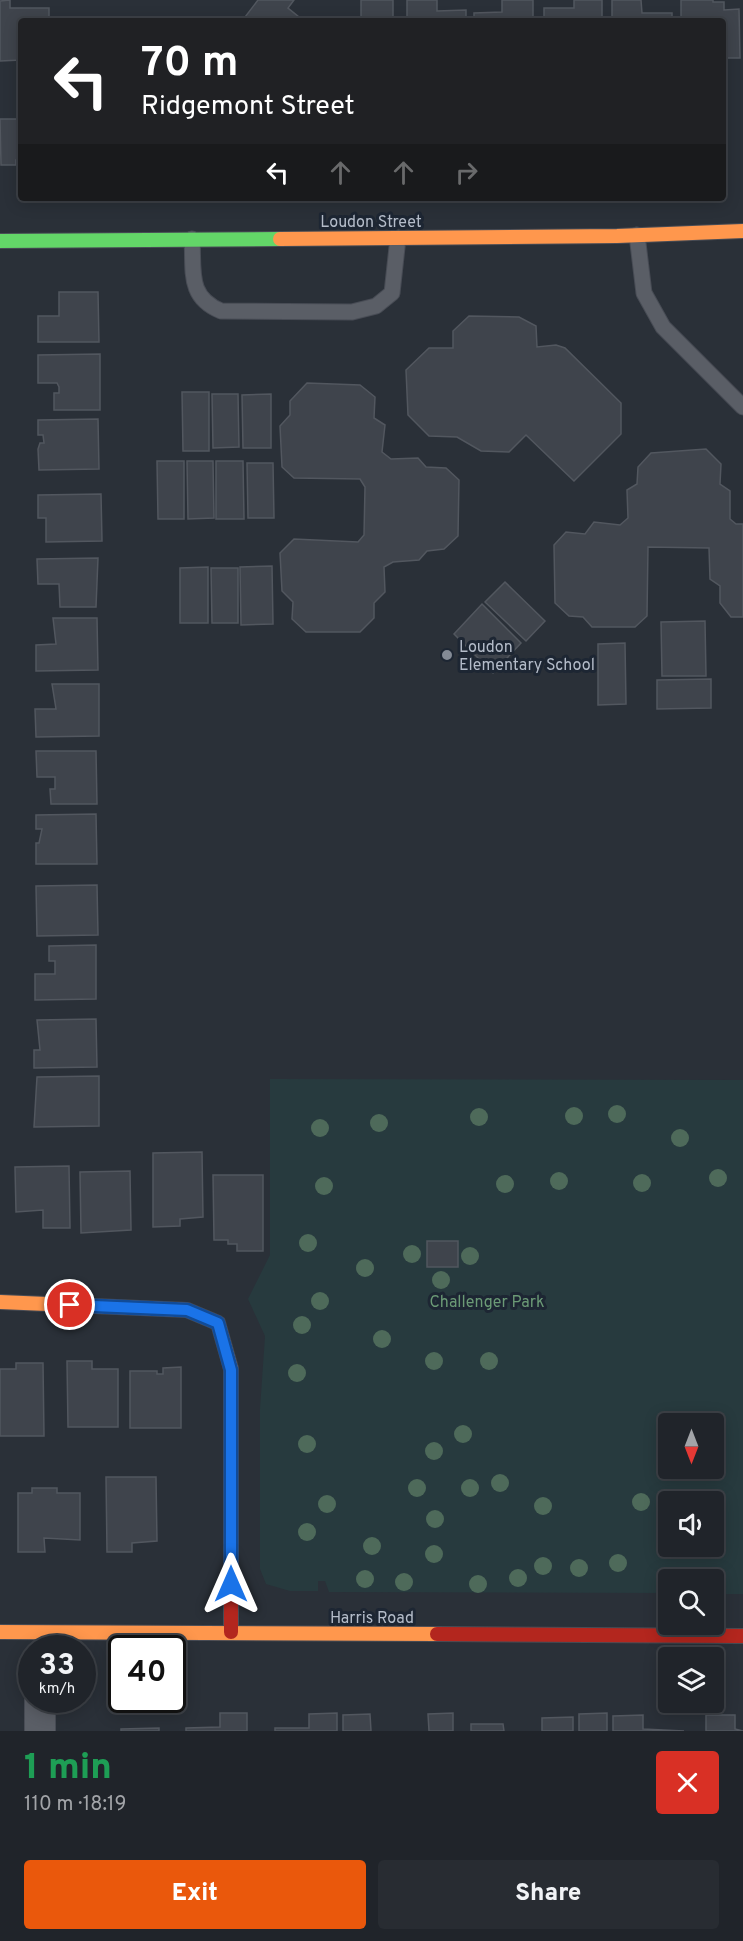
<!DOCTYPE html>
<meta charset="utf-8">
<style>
:root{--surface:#20242a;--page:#282c32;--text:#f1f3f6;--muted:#a2a4a8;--line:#3d4147;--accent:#ea580c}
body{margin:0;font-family:Overpass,sans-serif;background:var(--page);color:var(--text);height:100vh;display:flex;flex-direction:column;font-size:22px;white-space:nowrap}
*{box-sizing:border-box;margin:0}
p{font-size:20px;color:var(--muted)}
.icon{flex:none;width:33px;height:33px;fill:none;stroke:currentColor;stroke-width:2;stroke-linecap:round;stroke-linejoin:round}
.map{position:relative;height:1731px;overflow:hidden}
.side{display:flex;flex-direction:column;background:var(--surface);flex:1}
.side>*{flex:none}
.guide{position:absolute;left:18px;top:18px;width:708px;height:183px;border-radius:6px;box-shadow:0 3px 15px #0003,0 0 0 2px var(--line);background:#202124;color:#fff;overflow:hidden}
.needle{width:39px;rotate:180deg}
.buttons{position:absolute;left:658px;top:1413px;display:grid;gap:12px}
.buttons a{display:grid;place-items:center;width:66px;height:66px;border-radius:6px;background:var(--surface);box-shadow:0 3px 15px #0003,0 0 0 2px var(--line);font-size:30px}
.speed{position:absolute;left:18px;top:1635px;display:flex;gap:12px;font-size:30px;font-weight:700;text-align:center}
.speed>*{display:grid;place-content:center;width:78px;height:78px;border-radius:50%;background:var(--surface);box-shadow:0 3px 15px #0003,0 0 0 2px var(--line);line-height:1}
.speed small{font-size:15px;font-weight:400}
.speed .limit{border:3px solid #111;border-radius:9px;background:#fff;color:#111}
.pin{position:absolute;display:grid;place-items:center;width:51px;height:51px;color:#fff;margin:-26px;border:3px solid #fff;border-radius:50%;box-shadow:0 2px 6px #0007}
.me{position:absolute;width:66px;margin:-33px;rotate:0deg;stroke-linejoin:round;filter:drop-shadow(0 0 4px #0008)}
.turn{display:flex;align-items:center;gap:21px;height:126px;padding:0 24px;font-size:27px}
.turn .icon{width:78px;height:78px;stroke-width:2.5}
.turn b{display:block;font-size:42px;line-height:51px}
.lanes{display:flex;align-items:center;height:57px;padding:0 24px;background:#0003;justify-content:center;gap:30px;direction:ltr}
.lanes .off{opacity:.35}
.round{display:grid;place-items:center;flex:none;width:63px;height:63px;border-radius:6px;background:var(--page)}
.head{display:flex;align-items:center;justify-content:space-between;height:102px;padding:0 24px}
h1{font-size:36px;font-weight:800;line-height:45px;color:#1e9e55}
.primary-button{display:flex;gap:12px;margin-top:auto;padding:12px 24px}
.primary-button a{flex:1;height:69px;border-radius:6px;background:var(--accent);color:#fff;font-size:24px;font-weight:800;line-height:69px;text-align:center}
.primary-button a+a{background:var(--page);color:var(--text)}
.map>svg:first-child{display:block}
</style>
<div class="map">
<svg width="743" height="1731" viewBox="0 0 743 1731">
<rect width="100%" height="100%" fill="#2a3038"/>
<path fill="#273a3e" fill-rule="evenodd" d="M270,1079l473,1v514h-29v-14h-45v13l-340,-1 -4,-11h-7v10h-28l-24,-7 -6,-15v-160l5,-73 -17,-37 22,-44zM669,1424h45v44h-45zM669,1502h45v44h-45z"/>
<g fill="#3f444c" stroke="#52575f" stroke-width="1.5">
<path d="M10,0v8h39v13h-28v39l-21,1v-60z"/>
<path d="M258,0h36l-6,8 16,13h-62z"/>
<path d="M361,0h32v21h-59v-2l27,-1z"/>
<path d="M407,0h30v11l29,-1v11h-59z"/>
<path d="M502,0h31v21h-59v-8l28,-1z"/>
<path d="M574,0h28v21h-58v-13h30z"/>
<path d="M612,0h29l1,13h30v8h-60z"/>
<path d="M681,0h32v2h11v8l15,-1 1,49h-17v-37h-42z"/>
<path d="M0,119h21v41h-5v5h-15z"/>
<path d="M59,292h39l1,50h-61v-26h21z"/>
<path d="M469,316l50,1 17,9 1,21 19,-2 9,3 56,55v31l-47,47 -48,-46 -17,17 -28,-1 -24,-14 -28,-1 -21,-21 -2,-45 23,-22h24v-17z"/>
<path d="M100,354v56h-46v-17h5v-6l-2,-4h-19v-28z"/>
<path d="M307,383l53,2 15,12 -1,21 11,7 -3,27 9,7 27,-1 8,9 20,1 13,12 -1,56 -14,13 -17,2 -8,9 -26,2 -9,5 1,25 -11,11v15l-14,14h-54l-14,-13 1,-17 -11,-11 -2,-38 14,-14 64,3 6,-7 1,-48 -5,-8 -66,-1 -12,-11 -2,-41 10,-11v-14z"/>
<path d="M182,392h27v59h-26z"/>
<path d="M212,394h26l1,53 -26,1z"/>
<path d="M271,394v54h-28l-1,-53z"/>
<path d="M98,419l1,50 -60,1 -1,-21 2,-6h4l-1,-8h-5v-15z"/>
<path d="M706,449l15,15 -1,20 10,7v28l6,5h7v93h-12l-11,-14v-17l-10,-7 -1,-31 -61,-1 -1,69 -12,11h-43l-9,-10 -14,-1 -14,-13 -1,-58 12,-13 19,2 9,-12 26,3 8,-7 -1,-28 10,-6 1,-17 13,-14z"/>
<path d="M157,461h27v58h-26z"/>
<path d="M187,461h26l1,57 -26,1z"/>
<path d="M216,461h27l1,58h-28z"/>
<path d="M247,463h26l1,55h-26z"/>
<path d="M101,494l1,47 -56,1v-24h-8v-23z"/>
<path d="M98,558l-2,49h-36l-1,-23h-21l-1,-25z"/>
<path d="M272,566l1,58 -32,1 -1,-58z"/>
<path d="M208,567v56h-28v-55z"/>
<path d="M211,568h27v55h-26z"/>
<path d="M505,582l40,39 -19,20 -41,-39z"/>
<path d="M482,604l39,39 -28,30 -39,-39z"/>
<path d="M53,618h44l1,52 -62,1v-26l20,-1z"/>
<path d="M705,621l1,55h-44l-1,-54z"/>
<path d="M625,643l1,61 -28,1v-61z"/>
<path d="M711,679v29l-54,1v-29z"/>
<path d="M52,684h47v52l-63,1 -1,-28h21z"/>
<path d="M36,751h60l1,53h-46l-1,-15h5v-12h-18z"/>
<path d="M96,814l1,50h-61v-21h3l3,-14h-6v-14z"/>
<path d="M97,885l1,50 -61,1 -1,-50z"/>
<path d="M96,945v54l-61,1v-26h20v-13h-6v-15z"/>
<path d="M96,1019l1,48 -63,1v-18h6l-3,-30z"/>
<path d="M99,1076v50l-65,1 3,-50z"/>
<path d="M202,1152l1,65 -23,2v7l-27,1v-74z"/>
<path d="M69,1166l1,62h-27v-18l-27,2 -1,-45z"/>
<path d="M130,1171l1,59 -50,3 -1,-61z"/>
<path d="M213,1175h50v76h-26v-7h-9v-4h-14z"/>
<rect x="427" y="1241" width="31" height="26"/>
<path d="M67,1361h25v8h26v58h-50z"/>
<path d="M16,1363h27l1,73h-44v-67h16z"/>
<path d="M181,1367v61h-51v-57h27v3h6v-6z"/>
<path d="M106,1477h50l1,64 -25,2v9h-25z"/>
<path d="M32,1488h25v5h23v47l-36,-2 1,14h-27v-59h14z"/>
<path d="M220,1713h27v18h-61v-3l34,-1z"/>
<path d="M337,1713v18h-62v-3h34v-14z"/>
<path d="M453,1713v18h-24l-1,-17z"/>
<path d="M607,1713v18h-28v-17z"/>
<path d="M370,1714l1,17h-28v-16z"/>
<path d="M643,1715v14l41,2h-71v-15z"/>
<path d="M706,1715h29v14l8,2h-37z"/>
<path d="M573,1717v14h-31v-13z"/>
<path d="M471,1724h32l1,7h-33z"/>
<path d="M159,1728v3h-38v-2z"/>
</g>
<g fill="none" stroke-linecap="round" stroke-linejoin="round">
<defs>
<g id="lane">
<path d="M637,235l7,58 19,34 80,80"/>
<path d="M192,239c2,32 -5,58 29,72l131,1 24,-6 16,-13 6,-55"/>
</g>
<path id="street" d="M40,1700v31"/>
<path id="fast" d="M0,241l280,-2"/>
<g id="slow">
<path d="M280,239l337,-3 126,-5"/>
<path d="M0,1302l187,8 31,13 13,46v177"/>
<path d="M0,1632l437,2"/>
</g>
<g id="jam">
<path d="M231,1546v86"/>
<path d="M437,1634l306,2"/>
</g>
</defs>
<use href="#lane" stroke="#484c55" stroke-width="17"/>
<use href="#street" stroke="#484c55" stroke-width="32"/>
<use href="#fast" stroke="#484c55" stroke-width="16"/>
<use href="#slow" stroke="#484c55" stroke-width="16"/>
<use href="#jam" stroke="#484c55" stroke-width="16"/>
<use href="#lane" stroke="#5a5e66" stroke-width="15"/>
<use href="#street" stroke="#5a5e66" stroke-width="30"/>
<use href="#fast" stroke="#63d668" stroke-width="14"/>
<use href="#slow" stroke="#ff974d" stroke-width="14"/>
<use href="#jam" stroke="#b3261e" stroke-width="14"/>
</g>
<g fill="#4e6a5a">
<circle cx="617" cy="1114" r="9"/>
<circle cx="574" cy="1116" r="9"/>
<circle cx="479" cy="1117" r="9"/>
<circle cx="379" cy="1123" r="9"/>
<circle cx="320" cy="1128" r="9"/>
<circle cx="680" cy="1138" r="9"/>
<circle cx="718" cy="1178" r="9"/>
<circle cx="559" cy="1181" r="9"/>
<circle cx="642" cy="1183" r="9"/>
<circle cx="505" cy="1184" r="9"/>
<circle cx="324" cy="1186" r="9"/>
<circle cx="308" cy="1243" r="9"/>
<circle cx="412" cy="1254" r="9"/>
<circle cx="470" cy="1256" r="9"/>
<circle cx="365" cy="1268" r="9"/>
<circle cx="441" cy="1280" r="9"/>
<circle cx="320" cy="1301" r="9"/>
<circle cx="302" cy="1325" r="9"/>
<circle cx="382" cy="1339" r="9"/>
<circle cx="434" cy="1361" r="9"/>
<circle cx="489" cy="1361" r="9"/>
<circle cx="297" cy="1373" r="9"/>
<circle cx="463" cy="1434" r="9"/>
<circle cx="307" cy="1444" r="9"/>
<circle cx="434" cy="1451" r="9"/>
<circle cx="500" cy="1483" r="9"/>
<circle cx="417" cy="1488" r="9"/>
<circle cx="470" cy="1488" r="9"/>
<circle cx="641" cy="1502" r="9"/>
<circle cx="327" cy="1504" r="9"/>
<circle cx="543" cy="1506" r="9"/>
<circle cx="435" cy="1519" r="9"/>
<circle cx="307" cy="1532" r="9"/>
<circle cx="372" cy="1546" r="9"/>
<circle cx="434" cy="1554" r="9"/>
<circle cx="618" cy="1563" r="9"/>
<circle cx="543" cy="1566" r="9"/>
<circle cx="579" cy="1568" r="9"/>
<circle cx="518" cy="1578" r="9"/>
<circle cx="365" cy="1579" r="9"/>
<circle cx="404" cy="1582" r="9"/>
<circle cx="478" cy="1584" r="9"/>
</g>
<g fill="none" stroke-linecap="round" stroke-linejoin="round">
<defs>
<path id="route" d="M70,1305l117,5 31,13 13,47v214"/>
</defs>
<use href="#route" stroke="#114b97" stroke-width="15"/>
<use href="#route" stroke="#1a73e8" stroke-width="10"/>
</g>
<circle fill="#848b96" stroke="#1d2633" stroke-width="2" cx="447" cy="655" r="6"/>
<g text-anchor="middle" stroke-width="6" stroke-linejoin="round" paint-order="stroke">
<g font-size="16" fill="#b4bcc9" stroke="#1d2633">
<text x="371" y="227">Loudon Street</text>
<text x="372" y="1623">Harris Road</text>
</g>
<g font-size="16" fill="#b4bcc9" stroke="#1d2633" text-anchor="start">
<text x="459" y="652">Loudon<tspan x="459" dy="18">Elementary School</tspan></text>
</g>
<g font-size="16" fill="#6b9a76" stroke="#1d2633">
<text x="487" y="1307">Challenger Park</text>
</g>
</g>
</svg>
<div class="buttons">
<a><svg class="needle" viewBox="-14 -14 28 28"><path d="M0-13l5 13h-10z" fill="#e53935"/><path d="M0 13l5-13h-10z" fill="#a2a4a8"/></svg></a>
<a><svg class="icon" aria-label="sound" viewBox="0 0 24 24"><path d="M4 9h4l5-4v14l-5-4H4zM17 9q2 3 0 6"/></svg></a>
<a><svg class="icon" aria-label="search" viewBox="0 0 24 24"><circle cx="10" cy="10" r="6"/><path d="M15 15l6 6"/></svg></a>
<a><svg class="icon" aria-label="layers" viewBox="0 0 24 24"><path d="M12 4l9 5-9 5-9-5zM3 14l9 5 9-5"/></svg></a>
</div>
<div class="speed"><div>33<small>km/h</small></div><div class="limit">40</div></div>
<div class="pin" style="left:70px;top:1305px;background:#d93025"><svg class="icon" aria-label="arrive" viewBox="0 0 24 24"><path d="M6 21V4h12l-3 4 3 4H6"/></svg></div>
<svg class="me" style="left:231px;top:1584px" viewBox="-20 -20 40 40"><path d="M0-17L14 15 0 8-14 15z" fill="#1a73e8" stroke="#fff" stroke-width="4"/></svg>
<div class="guide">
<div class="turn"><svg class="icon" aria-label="left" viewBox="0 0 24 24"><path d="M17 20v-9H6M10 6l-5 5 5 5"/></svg><div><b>70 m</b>Ridgemont Street</div></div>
<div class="lanes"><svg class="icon" aria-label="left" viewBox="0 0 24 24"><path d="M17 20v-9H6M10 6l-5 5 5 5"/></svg><svg class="icon off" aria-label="ahead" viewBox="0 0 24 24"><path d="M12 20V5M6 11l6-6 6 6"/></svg><svg class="icon off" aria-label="ahead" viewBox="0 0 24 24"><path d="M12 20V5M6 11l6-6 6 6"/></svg><svg class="icon off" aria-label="right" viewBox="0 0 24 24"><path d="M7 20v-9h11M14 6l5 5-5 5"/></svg></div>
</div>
</div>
<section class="side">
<div class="head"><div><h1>1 min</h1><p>110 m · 18:19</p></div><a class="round" style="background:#d93025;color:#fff"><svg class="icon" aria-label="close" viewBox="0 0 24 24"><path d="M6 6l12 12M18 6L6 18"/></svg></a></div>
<div class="primary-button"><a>Exit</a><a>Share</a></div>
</section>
